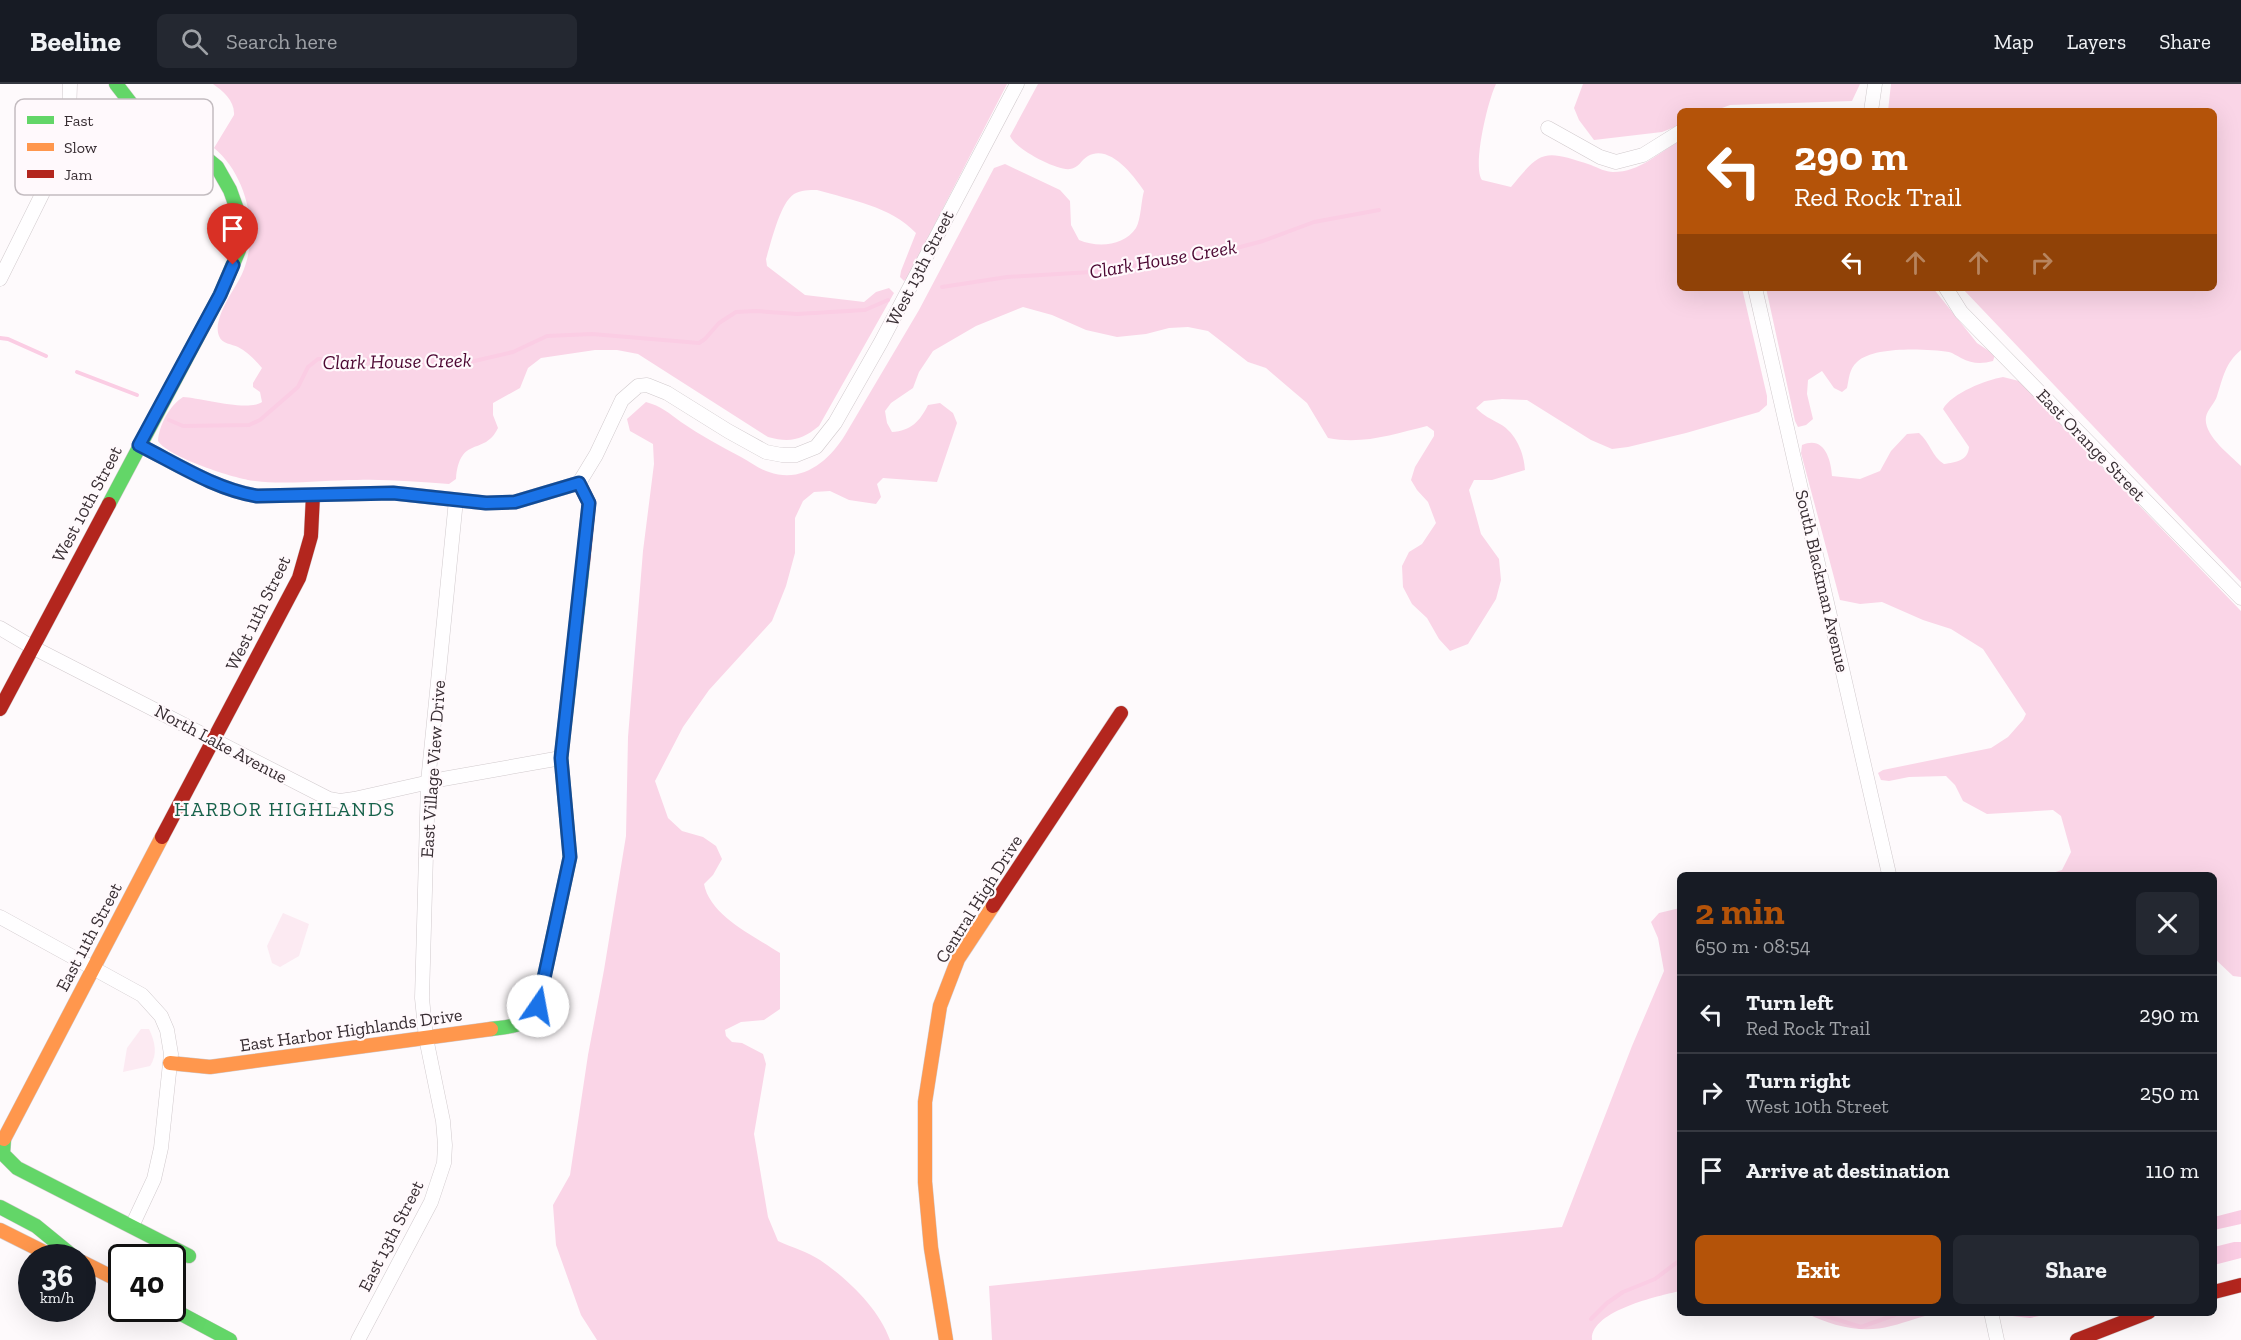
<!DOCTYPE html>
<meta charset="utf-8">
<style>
:root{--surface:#171b24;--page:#242831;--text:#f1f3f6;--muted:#9ea1a6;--line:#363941;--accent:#b45309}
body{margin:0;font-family:"Zilla Slab",serif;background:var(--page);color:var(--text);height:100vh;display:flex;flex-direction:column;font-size:22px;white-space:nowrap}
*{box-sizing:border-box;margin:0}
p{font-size:20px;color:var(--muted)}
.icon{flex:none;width:33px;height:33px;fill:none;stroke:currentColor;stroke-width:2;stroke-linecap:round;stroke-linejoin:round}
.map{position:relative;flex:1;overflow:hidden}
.panel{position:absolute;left:1677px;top:788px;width:540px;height:444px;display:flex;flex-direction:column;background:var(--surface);border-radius:9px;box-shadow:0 6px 24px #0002}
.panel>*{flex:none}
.guide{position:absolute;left:1677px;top:24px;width:540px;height:183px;border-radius:9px;box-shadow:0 6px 24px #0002;background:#b45309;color:#fff;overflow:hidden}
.speed{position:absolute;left:18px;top:1160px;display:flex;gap:12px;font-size:30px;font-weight:700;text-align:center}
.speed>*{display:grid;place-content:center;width:78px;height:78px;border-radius:50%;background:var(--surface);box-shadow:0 6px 24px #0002;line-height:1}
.speed small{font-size:15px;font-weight:400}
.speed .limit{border:3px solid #111;border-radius:9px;background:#fff;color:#111}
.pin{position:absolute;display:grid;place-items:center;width:51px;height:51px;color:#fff;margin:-62px -26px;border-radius:50% 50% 50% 0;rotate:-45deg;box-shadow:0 0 6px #0007}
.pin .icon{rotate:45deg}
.me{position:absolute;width:66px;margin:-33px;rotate:12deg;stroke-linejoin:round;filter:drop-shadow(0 0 4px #0008)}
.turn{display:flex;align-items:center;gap:21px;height:126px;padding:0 18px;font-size:27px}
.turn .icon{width:78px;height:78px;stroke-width:2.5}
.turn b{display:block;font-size:42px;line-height:51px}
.lanes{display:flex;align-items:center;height:57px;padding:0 18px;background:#0003;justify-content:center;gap:30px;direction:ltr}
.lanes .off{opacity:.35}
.round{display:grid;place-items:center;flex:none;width:63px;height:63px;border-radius:9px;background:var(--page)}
.headline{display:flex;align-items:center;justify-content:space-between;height:102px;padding:0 18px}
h1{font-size:36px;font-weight:700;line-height:45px;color:var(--accent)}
.action{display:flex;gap:12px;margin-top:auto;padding:12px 18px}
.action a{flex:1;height:69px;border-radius:9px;background:var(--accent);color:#fff;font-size:24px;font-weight:700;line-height:69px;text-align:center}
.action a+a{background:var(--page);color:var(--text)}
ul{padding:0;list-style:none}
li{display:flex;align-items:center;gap:18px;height:78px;padding:0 18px;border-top:2px solid var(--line)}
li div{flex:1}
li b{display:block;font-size:22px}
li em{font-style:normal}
header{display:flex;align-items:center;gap:36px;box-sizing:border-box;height:84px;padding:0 30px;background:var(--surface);border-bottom:2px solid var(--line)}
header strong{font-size:28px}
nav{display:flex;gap:33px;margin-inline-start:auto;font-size:21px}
.search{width:420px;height:54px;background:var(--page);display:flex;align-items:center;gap:15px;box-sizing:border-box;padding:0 21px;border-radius:9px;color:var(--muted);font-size:22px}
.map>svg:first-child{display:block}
</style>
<header>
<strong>Beeline</strong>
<div class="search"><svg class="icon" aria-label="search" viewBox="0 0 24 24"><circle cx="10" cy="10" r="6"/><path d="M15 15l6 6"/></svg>Search here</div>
<nav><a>Map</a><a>Layers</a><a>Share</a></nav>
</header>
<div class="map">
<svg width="2241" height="1256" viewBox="0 0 2241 1256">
<rect width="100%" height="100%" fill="#fefafc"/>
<g fill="#fceaf2">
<path d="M283,829l26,11 -10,32 -19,11 -8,-4 -5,-17z"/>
<path d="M141,945h8c6,13 9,25 1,37l-27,6 4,-24z"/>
</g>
<g fill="#fad5e7">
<path d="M213,0h794l-100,194 -3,3 -4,-4 1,-6 15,-38c-26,-27 -65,-33 -99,-43 -8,0 -16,0 -23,4 -14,9 -23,49 -28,65l1,7 38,29 59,7 12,-10 13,-4 5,5 -75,133c-17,14 -29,17 -51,11l-130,-83 -21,-4h-22l-54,8 -13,10 -8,20 -27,15v12l5,13c-14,29 -38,6 -42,51l-7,5c-31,-2 -62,-5 -92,-4 -32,0 -71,5 -102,1 -20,-2 -87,-24 -97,-40 1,-16 12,-36 25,-44 19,1 64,15 79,5l-2,-10 -7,-5v-4l9,-15c-7,-8 -14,-16 -24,-21 -6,-3 -16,-3 -19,-11 -7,-17 16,-47 23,-62 18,-41 6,-98 -28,-126l20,-33c1,-14 -11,-24 -21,-31z"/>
<path d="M1038,0h458c-8,16 -24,82 -14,96l29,7c31,-38 33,-37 80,-22 7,3 15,7 22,7 28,0 44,-19 67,-31v147h62l25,108v9l-8,7 -73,21 -58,14 -16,2 -21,-9 -64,-40 -25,-1 -18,2 -8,7c8,8 15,11 24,16 16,9 24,29 25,46l-33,10h-18l-5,10 12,44 18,25 2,21 -5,19 -28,45 -18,7 -11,-12 -12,-21 -15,-14 -9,-17 -1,-21 7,-14 13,-8 14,-21 -8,-21 -11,-12 -6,-10 4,-13 19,-31v-5l-7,-5c-33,8 -64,19 -99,12l-21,-35 -13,-11 -28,-24 -18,-6 -40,-31 -20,-4 -19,1 -23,6 -29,3 -31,-7 -34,-15 -29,-8 -47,19 -43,25 -14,21 -6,16 -22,15 -6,8 2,12 5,9c19,-1 28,-11 36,-27l12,-2 13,10 4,10 -20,59 -54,-4 -6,6 4,13 -5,7 -27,-4 -19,-9 -16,1 -11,9 -8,17v35l-9,33 -14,35 -63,69 -26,37 -28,54 13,37 14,13 21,6 13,9 6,13 -9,16 -9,9c6,32 50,52 76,69v56l-16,11 -23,2 -16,8 1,6 6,6 10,1 21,11 3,10 -12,70 14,83 10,24c13,6 30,11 42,19 28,19 59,49 70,80h-293l-16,-25 -25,-70 -3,-40 17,-30 18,-120 16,-85 22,-134 2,-99 15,-186 11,-87 -1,-20 -23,-13 -3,-12 19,-17c15,4 23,11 35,20 19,13 39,24 60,35 9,5 18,12 28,15 33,12 60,-11 76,-37l74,-125 75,-142 11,-4 55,26 10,11 1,24 8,15c19,8 45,6 57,-12 5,-9 5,-27 8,-37 -10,-15 -34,-47 -56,-35 -7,4 -9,12 -18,13 -13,2 -55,-20 -60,-33z"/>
<path d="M1583,0h277l-8,17 -122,4 -16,6h-34v14l-18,7 -68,8 -15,-20 -5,-12z"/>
<path d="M1891,0h350v266c-16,13 -18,28 -24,46 -2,7 -10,14 -11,21 -3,18 24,38 35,49v116l-279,-294h252v-177h-326z"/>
<path d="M1766,204h167l44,55 18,12 -2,6c-11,3 -21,3 -32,-3 -4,-2 -8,-5 -12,-6 -23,-3 -75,-6 -92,10 -8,7 -8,17 -10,26l-5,4 -8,-4 -12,-17 -14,9 -1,14 6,25 -7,6 -8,2 -3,-6z"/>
<path d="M2003,293l16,4 222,230v366l-8,-1 -19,-18v-84h-165l13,-4 9,-18 -10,-36 -8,-6 -66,4 -24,-13 -8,-16 -9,-9 -37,1 -20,4 -8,-1 -3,-7 5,-3 108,-22 17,-11 15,-17 3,-6 -43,-65 -32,-20 -28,-9 -41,-18 -22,2 -20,-4 -39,-147 1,-8c22,-10 29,14 30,31l28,3 20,-8 11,-20 16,-17 12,-1c11,9 13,24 25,31 12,-2 24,-3 25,-17l-26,-38c9,-16 43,-29 60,-32z"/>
<path d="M1680,824v383c-22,5 -90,20 -88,49h-600l-3,-54 573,-59 70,-181 32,-75 -6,-33 -7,-16 8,-9z"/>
<path d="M1806,1229h134c-17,2 -32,9 -49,13 -29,8 -59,0 -85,-13z"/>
</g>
<g fill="#fbcde4">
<path d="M2241,1126v14l-27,6v-13z"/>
<path d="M2234,1158h7v16l-27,7v-18z"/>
</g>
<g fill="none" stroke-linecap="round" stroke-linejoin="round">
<g stroke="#fbcde4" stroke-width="4">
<path d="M942,203l65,-10 101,-6 83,-16 34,-4 38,-10 51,-19 65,-12"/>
<path d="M0,254l8,1 38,17"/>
<path d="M77,288l60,23"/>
<path d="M169,336l14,6 66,-1 11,-5 38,-33 10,-20 10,-8h77l21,6 54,-3 43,-10 34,-16 45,-2 107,9 6,-4 14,-16 17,-11 20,-1 41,3 68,-4 23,-10"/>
<path d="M1813,1228l48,15 42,-15"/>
<path d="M2004,1229l26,3 18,-4"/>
<path d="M1591,1235l16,-16 16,-11 32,-13 25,-19"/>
</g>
<defs>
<g id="street">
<path d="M1871,27l4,-27"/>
<path d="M1548,44l52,29 16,5 27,-7 37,-23"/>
<path d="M0,195l63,-127 6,-37 1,-31"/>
<path d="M1755,204l134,586"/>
<path d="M1946,204l15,24 280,286"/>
<path d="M139,361c38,19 76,44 118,51l136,-3 93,10 29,-1 64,-19 17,-28 26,-55 16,-14 9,-1 20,8 61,38 38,21 16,3h14l20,-8 19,-24 46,-81 136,-258"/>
<path d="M0,544l32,19 297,152 11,2 14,-2 89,-20 118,-21"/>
<path d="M0,833l142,78 19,21 6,14 4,24 -10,94 -7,31 -22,47"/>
<path d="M1991,1228l6,28"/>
<path d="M358,1256l73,-138 13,-39 1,-18 -2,-24 -17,-83 -4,-40 6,-216 28,-282"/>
</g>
<g id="fast">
<path d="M109,420l111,-209 19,-45v-35l-9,-25 -13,-23 -33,-27 -51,-34 -17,-22"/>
<path d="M491,945c21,-3 37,-2 47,-23l32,-149 -9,-99 22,-196"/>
<path d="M4,1055l-1,15 14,14 172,88"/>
<path d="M0,1123l36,19 38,31"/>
<path d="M170,1224l60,32"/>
</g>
<g id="slow">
<path d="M170,979l40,4 281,-38"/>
<path d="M4,1055l158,-302"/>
<path d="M0,1146l46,23 21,4"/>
<path d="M82,1178l40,20"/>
<path d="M946,1256l-15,-92 -6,-66v-80l15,-96 18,-47 35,-53"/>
</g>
<g id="jam">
<path d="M579,399l10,20 -6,59"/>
<path d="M0,625l109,-205"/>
<path d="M162,753l137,-259 12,-42 2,-41"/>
<path d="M993,822l128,-193"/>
<path d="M2214,1208l27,-7"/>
<path d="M2077,1256l72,-28"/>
</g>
</defs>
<use href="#street" stroke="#d1cacd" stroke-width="15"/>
<use href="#fast" stroke="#d1cacd" stroke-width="15"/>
<use href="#slow" stroke="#d1cacd" stroke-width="15"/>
<use href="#jam" stroke="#d1cacd" stroke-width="15"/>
<use href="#street" stroke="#fffeff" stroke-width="14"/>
<use href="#fast" stroke="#63d668" stroke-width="14"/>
<use href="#slow" stroke="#ff974d" stroke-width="14"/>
<use href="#jam" stroke="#b3261e" stroke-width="14"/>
</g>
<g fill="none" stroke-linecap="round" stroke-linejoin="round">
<defs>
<path id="route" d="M233,181l-13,30 -81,150c38,19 76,44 118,51l136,-3 93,10 29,-1 64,-19 10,20 -28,255 9,99 -32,149"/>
</defs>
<use href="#route" stroke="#114b97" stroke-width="15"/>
<use href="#route" stroke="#1a73e8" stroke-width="10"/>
</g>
<g text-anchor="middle" stroke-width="4.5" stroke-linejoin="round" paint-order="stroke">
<g font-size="18" fill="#382e33" stroke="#fff9fc">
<text transform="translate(920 184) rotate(-63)" y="6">West 13th Street</text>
<text transform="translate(2091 361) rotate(46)" y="6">East Orange Street</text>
<text transform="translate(87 420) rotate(-62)" y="6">West 10th Street</text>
<text transform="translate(1822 497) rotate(77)" y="6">South Blackman Avenue</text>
<text transform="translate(258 529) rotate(-64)" y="6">West 11th Street</text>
<text transform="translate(221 660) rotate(28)" y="6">North Lake Avenue</text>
<text transform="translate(433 685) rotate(-86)" y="6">East Village View Drive</text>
<text transform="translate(979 815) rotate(-58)" y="6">Central High Drive</text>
<text transform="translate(89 853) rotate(-62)" y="6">East 11th Street</text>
<text transform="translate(351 946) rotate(-8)" y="6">East Harbor Highlands Drive</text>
<text transform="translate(391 1152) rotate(-63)" y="6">East 13th Street</text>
</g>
<g font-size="20" font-style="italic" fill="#4c0732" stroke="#fff9fc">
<text transform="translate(1163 175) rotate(-10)" y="7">Clark House Creek</text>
<text transform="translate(397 277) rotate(-1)" y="7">Clark House Creek</text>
</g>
<g font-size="20" letter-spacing="1.5" fill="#18624b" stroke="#fff9fc">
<text x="285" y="732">HARBOR HIGHLANDS</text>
</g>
</g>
<rect x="15" y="15" width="198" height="96" rx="9" fill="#fff9fc" stroke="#c3bcc0" stroke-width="1.5"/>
<rect x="27" y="32" width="27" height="8" fill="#63d668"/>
<rect x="27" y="59" width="27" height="8" fill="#ff974d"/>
<rect x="27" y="86" width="27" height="8" fill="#b3261e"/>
<g font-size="16" fill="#382e33">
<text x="64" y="42">Fast</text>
<text x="64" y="69">Slow</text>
<text x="64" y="96">Jam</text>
</g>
</svg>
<div class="speed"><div>36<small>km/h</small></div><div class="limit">40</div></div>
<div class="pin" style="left:233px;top:181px;background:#d93025"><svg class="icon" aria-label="arrive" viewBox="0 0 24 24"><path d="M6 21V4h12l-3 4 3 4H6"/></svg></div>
<svg class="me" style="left:538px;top:922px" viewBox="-20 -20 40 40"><circle r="19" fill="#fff"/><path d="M0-13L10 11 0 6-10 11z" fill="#1a73e8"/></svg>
<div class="guide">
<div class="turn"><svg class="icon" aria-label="left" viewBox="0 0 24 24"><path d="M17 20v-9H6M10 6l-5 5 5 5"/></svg><div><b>290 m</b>Red Rock Trail</div></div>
<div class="lanes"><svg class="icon" aria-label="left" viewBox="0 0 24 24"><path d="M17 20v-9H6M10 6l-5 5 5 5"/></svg><svg class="icon off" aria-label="ahead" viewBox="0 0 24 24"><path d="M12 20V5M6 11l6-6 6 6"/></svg><svg class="icon off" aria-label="ahead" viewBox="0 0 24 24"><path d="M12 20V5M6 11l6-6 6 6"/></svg><svg class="icon off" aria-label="right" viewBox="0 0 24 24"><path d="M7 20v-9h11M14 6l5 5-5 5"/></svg></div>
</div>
<section class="panel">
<div class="headline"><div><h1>2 min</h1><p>650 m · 08:54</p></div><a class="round"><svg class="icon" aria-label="close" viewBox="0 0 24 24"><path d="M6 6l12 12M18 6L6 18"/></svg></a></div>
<ul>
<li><svg class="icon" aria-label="left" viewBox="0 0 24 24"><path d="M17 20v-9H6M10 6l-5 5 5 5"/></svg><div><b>Turn left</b><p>Red Rock Trail</p></div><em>290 m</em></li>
<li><svg class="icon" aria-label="right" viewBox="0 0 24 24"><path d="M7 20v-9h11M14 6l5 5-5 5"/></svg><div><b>Turn right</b><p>West 10th Street</p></div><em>250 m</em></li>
<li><svg class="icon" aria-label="arrive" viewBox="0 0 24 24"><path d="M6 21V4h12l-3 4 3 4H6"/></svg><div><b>Arrive at destination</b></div><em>110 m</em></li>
</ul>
<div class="action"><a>Exit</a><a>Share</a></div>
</section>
</div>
